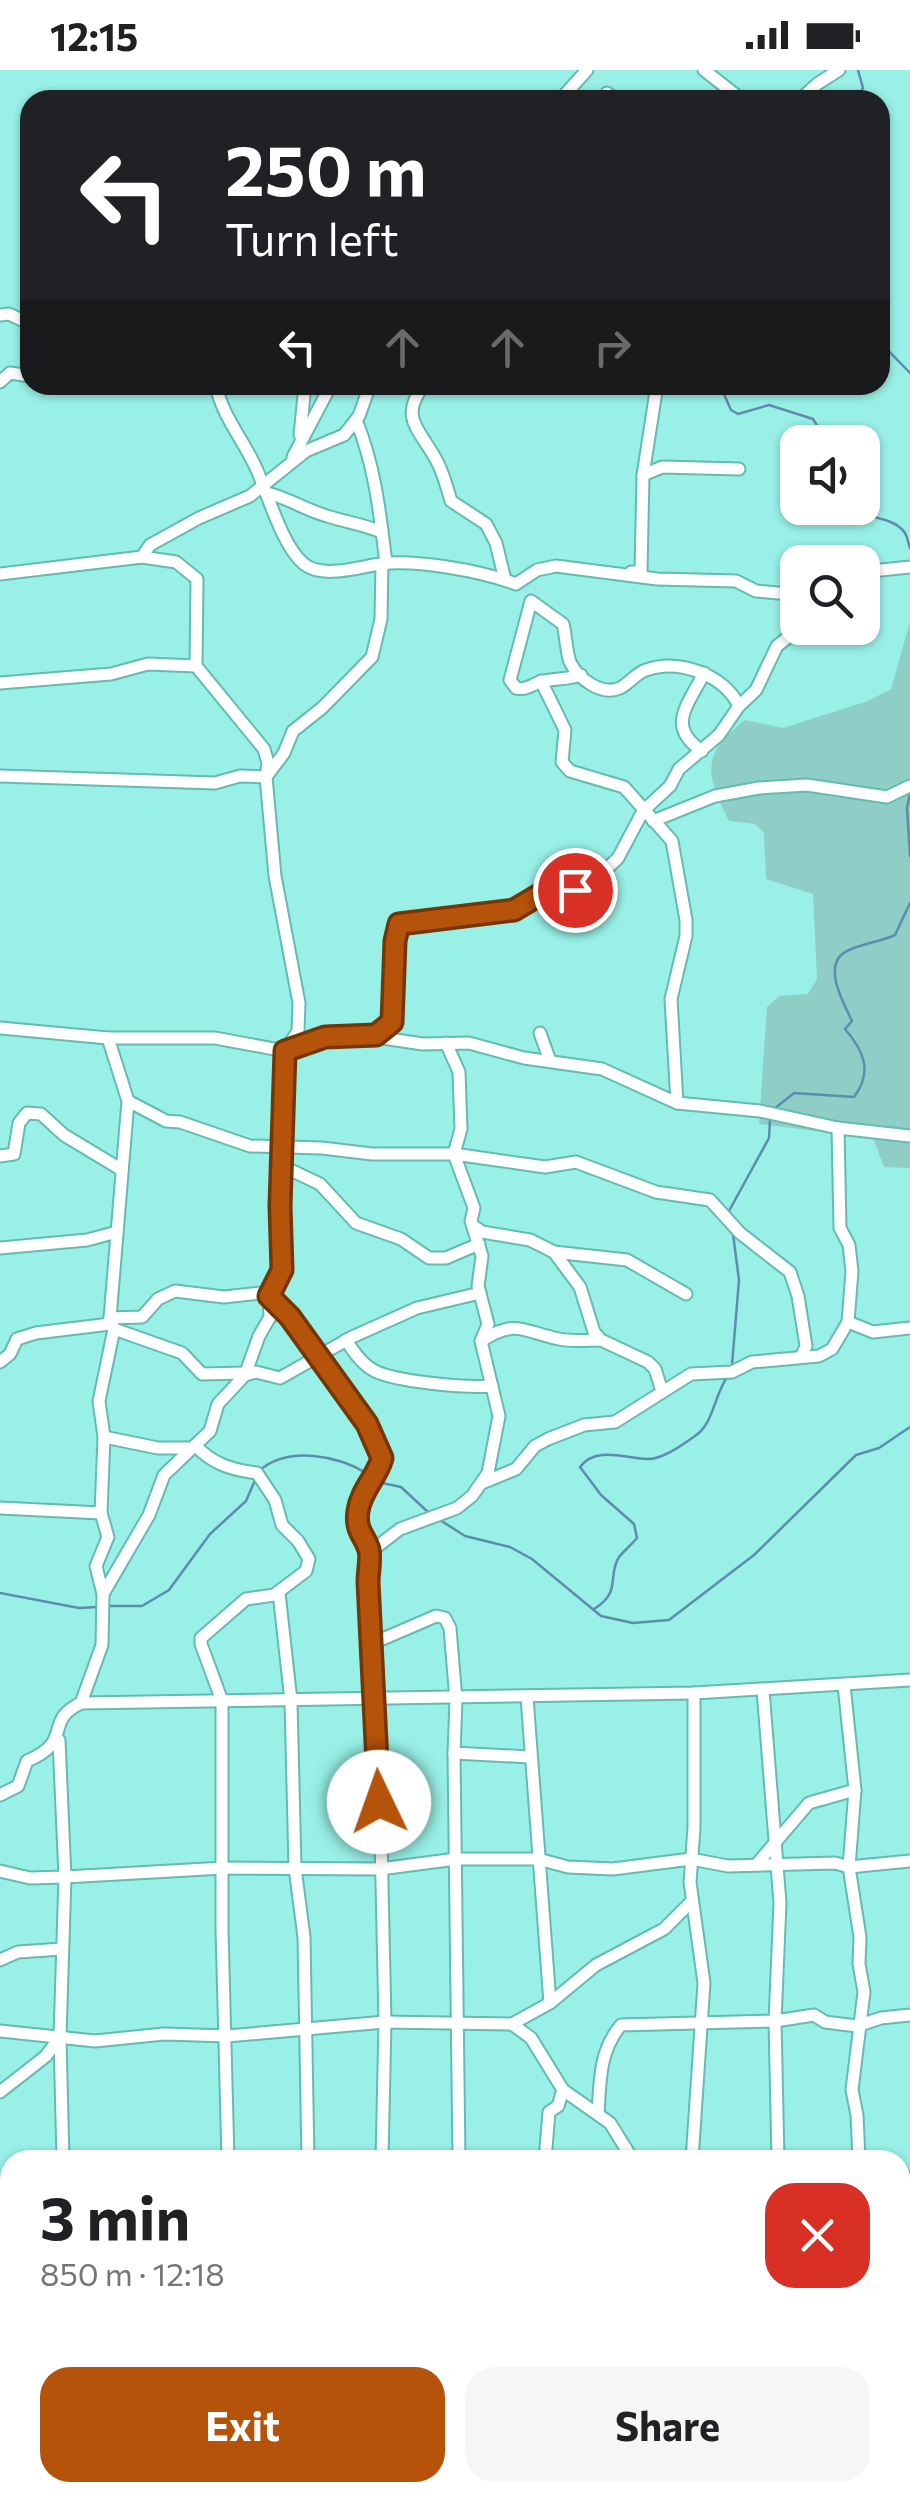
<!DOCTYPE html>
<meta charset="utf-8">
<style>
:root{--surface:#fff;--page:#f6f6f6;--text:#202124;--muted:#757577;--accent:#b45309}
body{margin:0;font-family:Commissioner,sans-serif;background:var(--page);color:var(--text);height:100vh;display:flex;flex-direction:column;font-size:38px;white-space:nowrap}
*{box-sizing:border-box;margin:0}
p{font-size:32px;color:var(--muted)}
.icon{flex:none;width:55px;height:55px;fill:none;stroke:currentColor;stroke-width:2;stroke-linecap:round;stroke-linejoin:round}
.map{position:relative;flex:1;overflow:hidden}
.sheet{position:absolute;left:0px;top:2080px;width:910px;height:352px;display:flex;flex-direction:column;background:var(--surface);border-radius:30px 30px 0 0;box-shadow:0 2px 8px #0004}
.sheet>*{flex:none}
.top-card{position:absolute;left:20px;top:20px;width:870px;height:305px;border-radius:30px;box-shadow:0 2px 8px #0004;background:#202124;color:#fff;overflow:hidden}
.tools{position:absolute;left:780px;top:355px;display:grid;gap:20px}
.tools a{display:grid;place-items:center;width:100px;height:100px;border-radius:20px;background:var(--surface);box-shadow:0 2px 8px #0004;font-size:50px}
.pin{position:absolute;display:grid;place-items:center;width:85px;height:85px;color:#fff;margin:-42px;border:5px solid #fff;border-radius:50%;box-shadow:0 2px 10px #0007}
.me{position:absolute;width:110px;margin:-55px;rotate:357deg;stroke-linejoin:round;filter:drop-shadow(0 0 8px #0008)}
.turn{display:flex;align-items:center;gap:35px;height:210px;padding:0 40px;font-size:45px}
.turn .icon{width:130px;height:130px;stroke-width:2.5}
.turn b{display:block;font-size:70px;line-height:85px}
.lanes{display:flex;align-items:center;height:95px;padding:0 40px;background:#0003;justify-content:center;gap:50px;direction:ltr}
.lanes .off{opacity:.35}
.round{display:grid;place-items:center;flex:none;width:105px;height:105px;border-radius:30px;background:var(--page)}
.summary{display:flex;align-items:center;justify-content:space-between;height:170px;padding:0 40px}
h1{font-size:60px;font-weight:700;line-height:75px}
.primary-button{display:flex;gap:20px;margin-top:auto;padding:20px 40px}
.primary-button a{flex:1;height:115px;border-radius:30px;background:var(--accent);color:#fff;font-size:40px;font-weight:700;line-height:115px;text-align:center}
.primary-button a+a{background:var(--page);color:var(--text)}
.status{display:flex;justify-content:space-between;align-items:center;height:70px;padding:0 50px;background:var(--surface);direction:ltr}
.status svg{height:28px;fill:currentColor}
.map>svg:first-child{display:block}
</style>
<div class="status"><b>12:15</b><svg viewBox="0 0 49 12"><path d="M0 12V9h3v3zM5 12V6h3v6zM10 12V3h3v9zM15 12V0h3v12zM26 1h20v11H26zM47 4h2v5h-2z"/></svg></div>
<div class="map">
<svg width="910" height="2431" viewBox="0 0 910 2431">
<rect width="100%" height="100%" fill="#98f0e6"/>
<path fill="#8ecec6" d="M910,552v546l-26,-1 -11,-29 -114,-14 8,-117 12,-11 29,-2 9,-15 -4,-85 -47,-15 -2,-46 -9,-9 -26,-3c-24,-47 -28,-67 16,-101l38,8 85,-27 23,-12z"/>
<g fill="none" stroke-linecap="round" stroke-linejoin="round">
<g stroke="#5e8cae" stroke-width="2.5">
<path d="M850,30l9,-4 4,-8 -5,-18"/>
<path d="M880,272l30,31"/>
<path d="M623,315l13,6 14,1"/>
<path d="M720,315l11,25 7,4 31,-9 44,14 5,8v15"/>
<path d="M658,322l31,-7"/>
<path d="M844,438c16,10 49,7 61,25 3,5 3,10 5,15"/>
<path d="M910,723l-3,15 3,48"/>
<path d="M774,1039l20,-16 60,4c19,-25 10,-46 -9,-68l7,-8c-9,-19 -32,-59 -3,-71 15,-7 31,-8 46,-15l15,-32"/>
<path d="M729,1141l40,-73 1,-18"/>
<path d="M732,1295l7,-85 -6,-46"/>
<path d="M259,1401c29,-26 80,-15 109,3"/>
<path d="M373,1411l28,6 28,26"/>
<path d="M440,1450l25,16 45,11 22,12 69,57 32,7 36,-3 85,-65 102,-100 23,-7 31,-21"/>
<path d="M0,1523l79,15 18,-1"/>
<path d="M110,1536h32l27,-16 41,-56 36,-33 10,-23"/>
<path d="M594,1539c28,-17 13,-33 25,-52 5,-6 13,-13 18,-19l-3,-14 -33,-29 -21,-28c15,-21 45,-9 66,-8 16,1 36,-14 49,-23 19,-12 19,-42 33,-60"/>
</g>
<defs>
<g id="minor">
<path d="M704,0l38,30"/>
<path d="M607,23l9,7"/>
<path d="M560,30l27,-30"/>
<path d="M800,30l17,-16 22,-14"/>
<path d="M0,245l9,-1 21,10"/>
<path d="M0,312l10,-9 20,3"/>
<path d="M83,315h7"/>
<path d="M216,315c6,31 27,54 40,83 12,26 26,78 48,96 19,15 54,3 76,0 35,-5 102,7 136,20l21,-14 19,-4 101,13 79,2 20,10 42,4"/>
<path d="M424,315c-24,31 -7,42 10,71 9,14 12,29 17,45l35,23 10,19 9,37"/>
<path d="M356,350c19,46 24,94 30,143"/>
<path d="M300,365l5,-50"/>
<path d="M293,387l38,-72"/>
<path d="M643,405l19,-8 77,2"/>
<path d="M267,423c22,5 38,17 60,23 18,6 36,8 54,16"/>
<path d="M631,502h10l2,-97 14,-90"/>
<path d="M862,502l48,-5"/>
<path d="M0,504l142,-17"/>
<path d="M581,605c-14,5 -28,3 -41,7 -11,4 -13,8 -24,6l-6,-8 21,-79 32,23c3,11 3,27 7,38 8,17 32,34 50,26 10,-5 16,-15 26,-18 33,-12 78,5 93,36"/>
<path d="M541,611l24,49 -3,32 8,9 54,16 48,54 14,79v16l-15,63 6,104"/>
<path d="M0,613l111,-9 37,-10 48,2"/>
<path d="M702,681c-37,-25 -13,-47 2,-78"/>
<path d="M0,706l215,7 25,-7 26,1 18,-24 9,-22 29,-23 50,-51 9,-38 1,-55"/>
<path d="M653,751l62,-25 44,-8 48,-3 80,12 23,-11"/>
<path d="M0,958l108,10h107l70,13 40,-14 30,-3 68,10 46,-1 55,15 78,11 75,34 83,8 78,17 72,8"/>
<path d="M540,963l10,28"/>
<path d="M377,965l15,-13 3,-81 4,-18 114,-13 43,-25 19,5 19,-9 24,-23 25,-47 27,-25 9,-17 40,-34 20,-29 17,-16 21,-44 23,-18"/>
<path d="M128,1031l38,20 14,1 70,24 72,2 50,6h82l91,13 31,-5 80,30 54,8 30,33 50,39 8,24 8,50 -5,11"/>
<path d="M0,1086l14,-2 5,-31 8,-10 14,1 23,21 58,35"/>
<path d="M282,1096l38,18 36,39 45,16 28,19h17l33,-14"/>
<path d="M475,1157l7,5 48,8 24,12 26,35 14,45 7,8 47,22 7,7 7,22"/>
<path d="M0,1178l87,-8 30,-8"/>
<path d="M554,1182l73,8 59,34"/>
<path d="M269,1226c21,19 114,141 113,164 -1,9 -9,12 -12,19 -14,26 -15,49 0,73"/>
<path d="M110,1248l32,-1 16,-18 17,-8 49,6 46,-5"/>
<path d="M848,1252l25,10 37,-4"/>
<path d="M114,1259l68,24 20,21 44,-1"/>
<path d="M346,1270c7,11 15,23 27,30 21,12 94,18 119,16"/>
<path d="M481,1271c36,-23 42,-9 78,-2 14,3 28,1 42,1"/>
<path d="M0,1292l10,-8 7,-15 19,-6 74,-9"/>
<path d="M245,1305l11,-3 24,6 72,-41 65,-29 63,-15"/>
<path d="M104,1367l54,11h31"/>
<path d="M195,1375c17,19 37,25 62,28l18,27 7,25 16,16 11,18 -3,12 -32,24 -28,4 -45,39v6l21,57v228l6,231"/>
<path d="M482,1413l34,-14 19,-23 13,-7 36,-14 31,-3 76,-48 41,-2 20,-10 67,-6 13,-7 16,-27 4,-51 -3,-26 -9,-17 -2,-100"/>
<path d="M0,1438l101,5"/>
<path d="M279,1523l12,108 4,167 9,69 4,223"/>
<path d="M103,1524l-7,-28 12,-29 -7,-24 3,-76 -5,-36 15,-72 -4,-11 18,-217 -20,-63"/>
<path d="M371,1574l65,-28 9,2 5,10 6,72 -2,53 5,407"/>
<path d="M763,1620l17,213 -5,118 3,139"/>
<path d="M527,1627l23,306"/>
<path d="M81,1633l21,-58 1,-51 46,-79 15,-40 46,-44 8,-27 27,-29 14,-39 11,-19 -1,-21 13,-26 -2,-64 5,-155 13,-20 1,-28 -24,-127 -9,-99 2,-14 -4,-14 -68,-83 1,-87 -21,-17 -34,-5 8,-12 49,-27 51,-22 56,-45 38,-16 15,-19 11,-31"/>
<path d="M59,1670l6,137 -5,160 3,123"/>
<path d="M454,1683l76,4"/>
<path d="M855,1720l-6,77 11,70 -1,27 5,28 -12,98 5,25 2,45"/>
<path d="M0,1725l18,-9 9,-25c48,-20 15,-39 54,-58l613,-10 216,-13"/>
<path d="M756,1795l53,-62 46,-13 -11,-105"/>
<path d="M0,1801l30,7 35,-1 159,-9 156,1 76,-10h82l30,8 45,2 78,-10 37,7 107,-3 14,4 61,-6"/>
<path d="M0,1890l18,-8 44,-3"/>
<path d="M512,1954l19,14 32,52 47,33 23,37"/>
<path d="M0,1961l95,10 69,-7 63,2 158,-14 127,2 38,-21 46,-38 68,-36 27,-27"/>
<path d="M0,2022l46,-36 13,-18"/>
<path d="M598,2044c2,-32 1,-63 23,-89l154,-4 39,-6 11,7 32,4 24,-8 29,-3"/>
<path d="M382,2090l3,-138 -4,-185 -13,-277 2,-8 30,-23 57,-21 15,-12 16,-23 11,-57 -18,-75 7,-17 -10,-38 4,-30 -11,-35 3,-13 -20,-54 7,-25 -2,-57 -13,-29"/>
<path d="M545,2090l4,-48 9,-6 5,-16"/>
<path d="M692,2090l12,-177 -14,-101 4,-54v-135"/>
<path d="M900,2112l10,-3"/>
<path d="M0,2134l10,-1"/>
<path d="M0,2205l10,2"/>
<path d="M900,2282l10,1"/>
<path d="M0,2300l10,-1"/>
<path d="M73,2422v9"/>
<path d="M230,2422v9"/>
<path d="M321,2422l1,9"/>
<path d="M389,2422v9"/>
<path d="M542,2422l6,9"/>
<path d="M628,2422l2,9"/>
<path d="M145,2431l2,-9"/>
<path d="M474,2431v-9"/>
<path d="M788,2431v-9"/>
<path d="M866,2431l1,-9"/>
</g>
</defs>
<use href="#minor" stroke="#63bbb1" stroke-width="15"/>
<use href="#minor" stroke="#fff" stroke-width="11"/>
</g>
<g fill="none" stroke-linecap="round" stroke-linejoin="round">
<defs>
<path id="route" d="M379,1732l-11,-220c0,-9 3,-25 1,-32 -4,-15 -14,-18 -11,-39 3,-21 19,-34 24,-53l-15,-34 -77,-107 -21,-21 13,-26 -2,-64 5,-155 40,-14 51,-2 16,-13 3,-81 4,-17 115,-14 42,-25 19,5"/>
</defs>
<use href="#route" stroke="#753606" stroke-width="25"/>
<use href="#route" stroke="#b45309" stroke-width="18"/>
</g>
</svg>
<div class="tools">
<a><svg class="icon" aria-label="sound" viewBox="0 0 24 24"><path d="M4 9h4l5-4v14l-5-4H4zM17 9q2 3 0 6"/></svg></a>
<a><svg class="icon" aria-label="search" viewBox="0 0 24 24"><circle cx="10" cy="10" r="6"/><path d="M15 15l6 6"/></svg></a>
</div>
<div class="pin" style="left:575px;top:820px;background:#d93025"><svg class="icon" aria-label="arrive" viewBox="0 0 24 24"><path d="M6 21V4h12l-3 4 3 4H6"/></svg></div>
<svg class="me" style="left:379px;top:1732px" viewBox="-20 -20 40 40"><circle r="19" fill="#fff"/><path d="M0-13L10 11 0 6-10 11z" fill="#b45309"/></svg>
<div class="top-card">
<div class="turn"><svg class="icon" aria-label="left" viewBox="0 0 24 24"><path d="M17 20v-9H6M10 6l-5 5 5 5"/></svg><div><b>250 m</b>Turn left</div></div>
<div class="lanes"><svg class="icon" aria-label="left" viewBox="0 0 24 24"><path d="M17 20v-9H6M10 6l-5 5 5 5"/></svg><svg class="icon off" aria-label="ahead" viewBox="0 0 24 24"><path d="M12 20V5M6 11l6-6 6 6"/></svg><svg class="icon off" aria-label="ahead" viewBox="0 0 24 24"><path d="M12 20V5M6 11l6-6 6 6"/></svg><svg class="icon off" aria-label="right" viewBox="0 0 24 24"><path d="M7 20v-9h11M14 6l5 5-5 5"/></svg></div>
</div>
<section class="sheet">
<div class="summary"><div><h1>3 min</h1><p>850 m · 12:18</p></div><a class="round" style="background:#d93025;color:#fff"><svg class="icon" aria-label="close" viewBox="0 0 24 24"><path d="M6 6l12 12M18 6L6 18"/></svg></a></div>
<div class="primary-button"><a>Exit</a><a>Share</a></div>
</section>
</div>
